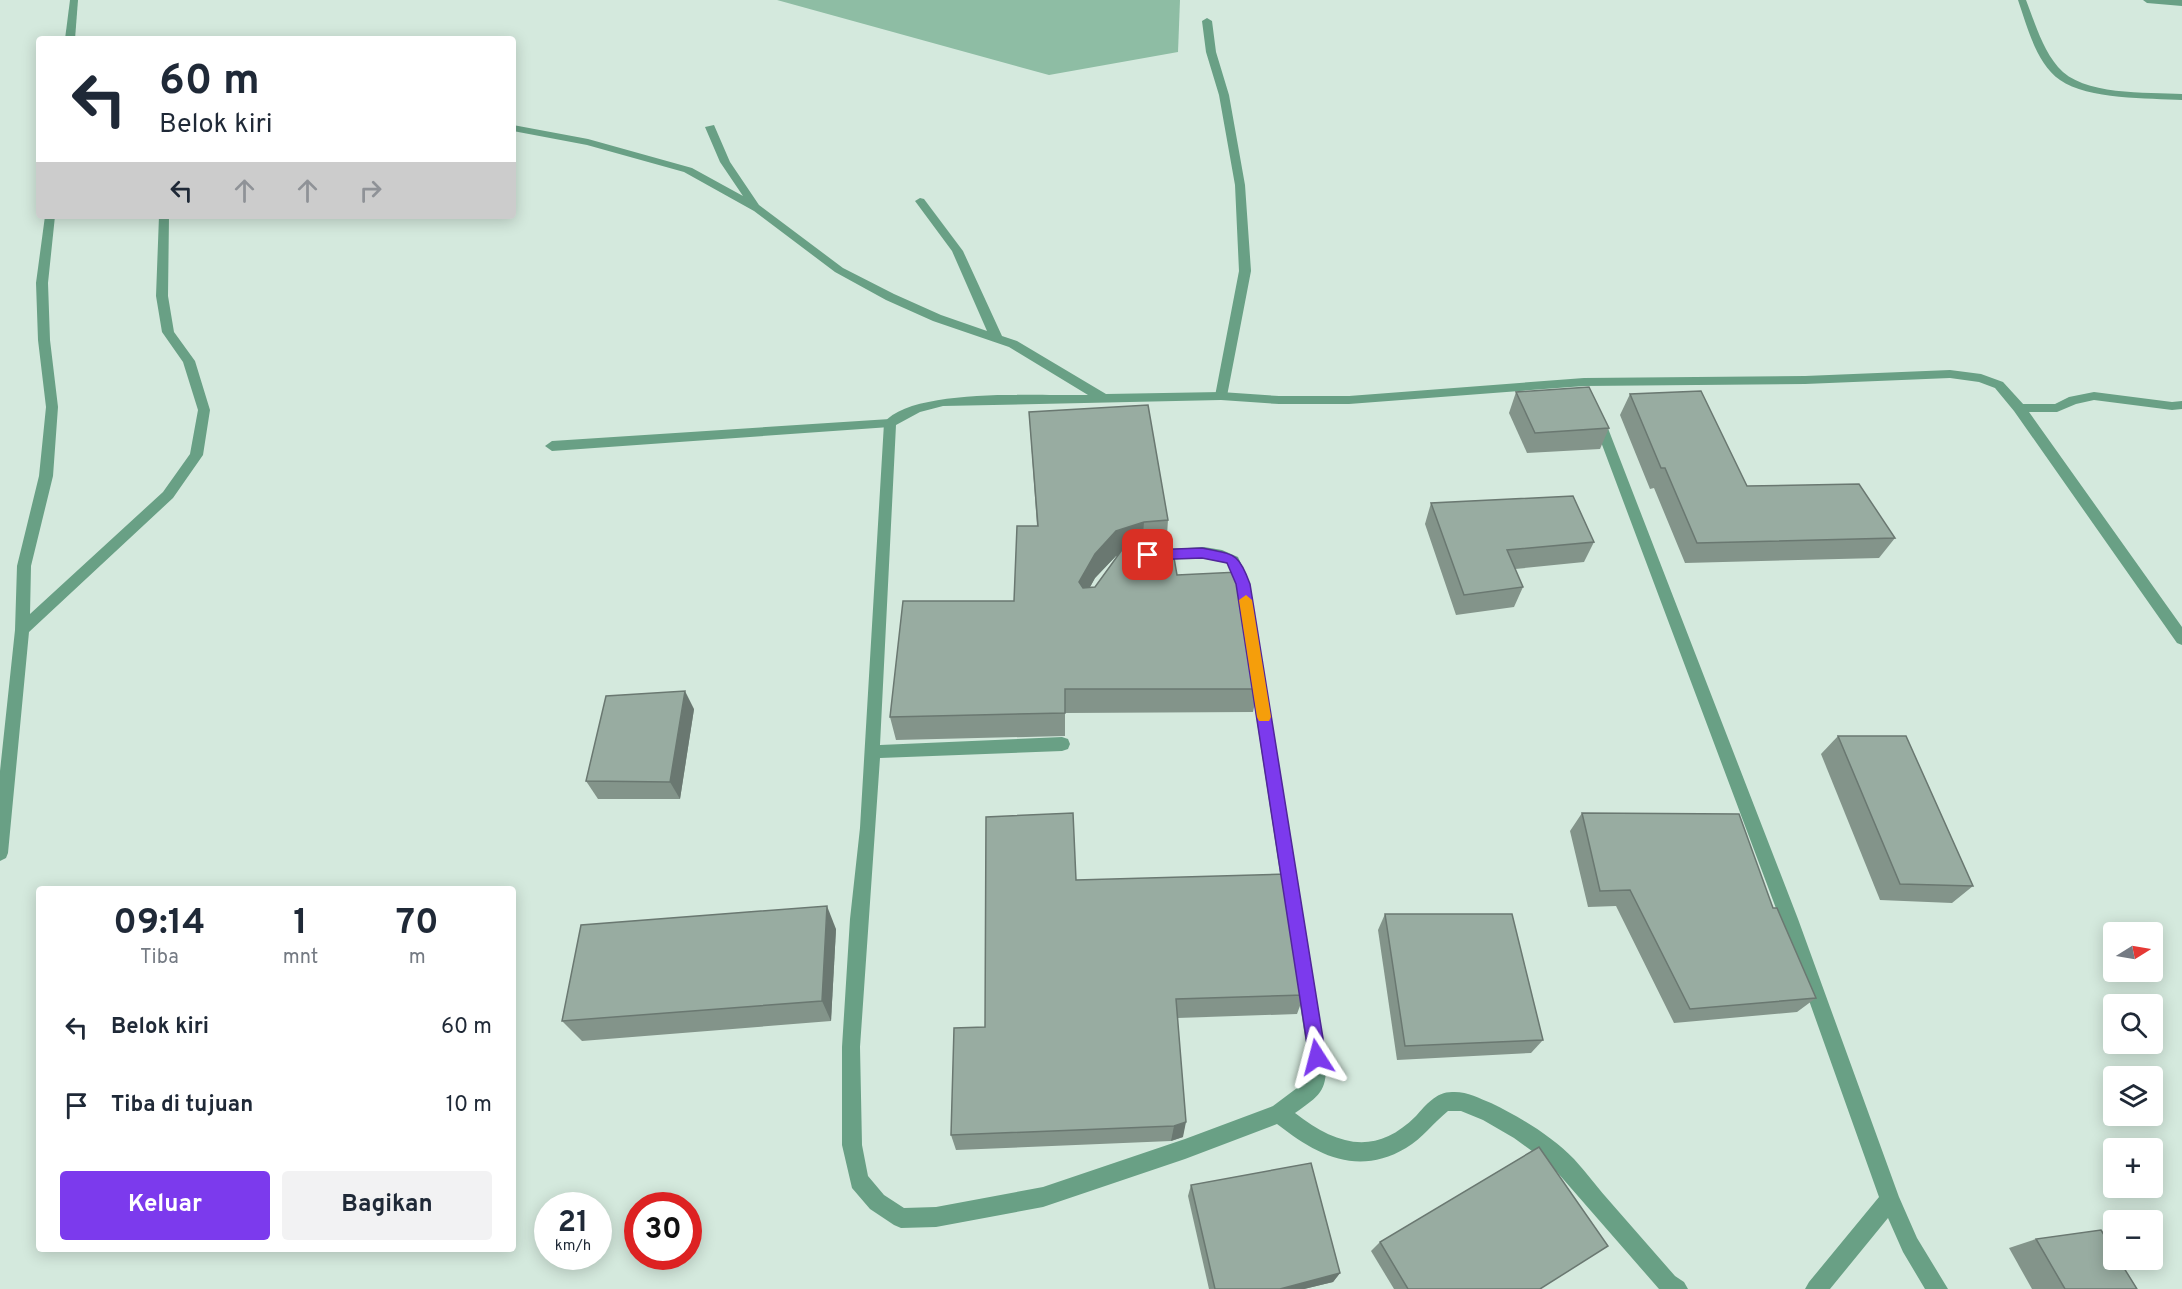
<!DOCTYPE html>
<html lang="id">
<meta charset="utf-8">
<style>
:root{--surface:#fff;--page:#f2f2f3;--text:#1f2937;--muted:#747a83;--accent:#7c3aed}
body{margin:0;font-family:Overpass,sans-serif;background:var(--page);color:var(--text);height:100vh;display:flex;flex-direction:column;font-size:22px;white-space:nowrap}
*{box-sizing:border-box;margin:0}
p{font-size:20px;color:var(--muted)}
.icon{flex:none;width:33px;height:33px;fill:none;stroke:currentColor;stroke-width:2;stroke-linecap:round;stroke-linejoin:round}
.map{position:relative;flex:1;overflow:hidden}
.drawer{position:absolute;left:36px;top:886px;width:480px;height:366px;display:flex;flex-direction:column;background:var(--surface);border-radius:6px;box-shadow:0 3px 15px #0003}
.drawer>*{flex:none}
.guide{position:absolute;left:36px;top:36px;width:480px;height:183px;border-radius:6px;box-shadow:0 3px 15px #0003;background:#fff;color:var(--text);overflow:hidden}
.needle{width:39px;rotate:79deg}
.buttons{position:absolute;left:2103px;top:922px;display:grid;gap:12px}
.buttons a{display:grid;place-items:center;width:60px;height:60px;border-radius:6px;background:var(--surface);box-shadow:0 3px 15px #0003;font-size:30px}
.speed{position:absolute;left:534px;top:1192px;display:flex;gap:12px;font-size:30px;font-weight:700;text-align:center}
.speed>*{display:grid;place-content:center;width:78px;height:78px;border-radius:50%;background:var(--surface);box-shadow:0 3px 15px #0003;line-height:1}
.speed small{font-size:15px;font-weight:400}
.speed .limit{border:9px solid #d22;background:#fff;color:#111}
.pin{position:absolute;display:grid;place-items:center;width:51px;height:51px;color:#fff;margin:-26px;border-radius:12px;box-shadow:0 3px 9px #0006}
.me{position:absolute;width:66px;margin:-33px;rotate:351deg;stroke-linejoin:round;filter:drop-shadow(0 0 4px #0008)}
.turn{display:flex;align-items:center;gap:21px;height:126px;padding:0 24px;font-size:27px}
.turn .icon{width:78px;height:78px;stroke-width:2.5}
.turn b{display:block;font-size:42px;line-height:51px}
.lanes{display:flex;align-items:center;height:57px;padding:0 24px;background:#0003;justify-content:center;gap:30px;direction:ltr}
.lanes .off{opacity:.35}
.eta{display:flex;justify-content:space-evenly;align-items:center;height:102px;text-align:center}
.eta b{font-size:36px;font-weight:700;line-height:42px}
.button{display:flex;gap:12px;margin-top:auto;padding:12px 24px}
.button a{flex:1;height:69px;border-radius:6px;background:var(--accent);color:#fff;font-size:24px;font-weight:700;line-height:69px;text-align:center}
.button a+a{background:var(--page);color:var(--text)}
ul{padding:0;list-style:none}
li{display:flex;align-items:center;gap:18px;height:78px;padding:0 24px}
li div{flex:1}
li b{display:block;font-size:22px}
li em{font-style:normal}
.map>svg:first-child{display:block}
</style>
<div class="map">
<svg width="2182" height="1289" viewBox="0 0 2182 1289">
<rect width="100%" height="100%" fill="#d4e9dd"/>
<path fill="#8ebda4" d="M777,0h403l-2,52 -129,23z"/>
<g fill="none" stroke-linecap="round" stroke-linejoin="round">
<g fill="#69a085" fill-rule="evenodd">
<path d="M70,0h8l-3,39h-10z"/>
<path d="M2018,0h8c9,23 16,48 32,67 24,29 89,25 124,27v6c-33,-2 -94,0 -122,-20 -24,-17 -33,-54 -42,-80z"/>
<path d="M2143,0h39v6l-35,-3z"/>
<path d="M1207,18l5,3 4,31 13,43 16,90 6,86 -24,125 -6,4 -6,-4 24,-125 -4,-86 -16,-90 -13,-43 -4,-31z"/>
<path d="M45,216h10l-7,67 2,57 8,67 -5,69 -22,90 -1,48 133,-122 27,-38 8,-44 -15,-48 -21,-30 -6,-36 3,-80h10l-1,80 6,36 21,29 15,49 -7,45 -30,43 -144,134 -21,221 -2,5 -6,3v-90l15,-141 2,-64 22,-90 7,-69 -8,-67 -2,-57z"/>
<path d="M2094,392l78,10 10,-1v8l-10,1 -78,-10 -18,4 -19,8h-38l-6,-4 6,-4h36l14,-7z"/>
<path d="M890,419l6,4 -6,4 -338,24 -7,-5 7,-5z"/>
</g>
<g fill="#69a085" fill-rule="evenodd">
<path d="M513,125l75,14 104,29 51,28 -23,-34 -15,-35 9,-2 16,37 29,43 84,63 51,26 47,21 46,16 -35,-80 -37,-50 5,-3 4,1 39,52 39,85 15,5 89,53 115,-2 58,4h70l235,-18 221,-2 145,-6 31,4 22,8 21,23 158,222v18l-5,-2 -163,-232 -19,-23 -16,-6 -29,-4 -145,6 -221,2 -235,18h-70l-58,-4 -278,6 -23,6 -24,13 -16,320 182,-8 6,2 2,5 -2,5 -6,2 -182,7 -20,289 2,98 6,31 16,19 20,13 32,-1 107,-20 142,-48 88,-33 28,-21 6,-8 1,-20 -72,-473c-2,-6 -3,-13 -7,-18 -12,-14 -57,-7 -74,-6l-7,-5 7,-5 49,-3 18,3 16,7 12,27 76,473c1,34 -4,37 -31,56 41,32 80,44 121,3 10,-11 20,-24 36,-24 14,-1 27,6 39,11 29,14 61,33 83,56 13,14 25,31 38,45 21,24 42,48 63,72l9,6 4,7h-29l-109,-125 -36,-26 -31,-18 -22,-9h-13c-15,12 -25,27 -42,37 -49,29 -89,7 -129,-24l-92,35 -142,48 -107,20 -35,1 -7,-3 -24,-16 -18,-21 -10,-43v-98l8,-128 10,-91 24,-405c27,-36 159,-27 204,-28l-79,-48 -76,-26 -47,-21 -51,-28 -81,-61 -70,-39 -97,-27 -74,-14z"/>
<path d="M1598,414l6,4 194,501 101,278 18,41 31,51h-23l-22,-37 -15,-34 -58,71h-25l4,-7 70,-85 -99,-278 -188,-501z"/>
</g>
</g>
<g fill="#83948a" fill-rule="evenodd">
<path d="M1516,392l93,36 -9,21 -73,4 -18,-40z"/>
<path d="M1630,394l117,92 148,52 -16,20 -194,5 -31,-75 -4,1 -30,-74z"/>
<path d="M1029,412l139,108 -1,15 10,40 81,114 -5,23 -188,1v23l-169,4 -6,-23 124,-116 23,-75zM1116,556h1l-22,31h-5l5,-9z"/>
<path d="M1431,503l163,39 -10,20 -69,7 8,18 -9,20 -58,8 -31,-91z"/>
<path d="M694,709l-14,90h-82l-12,-18z"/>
<path d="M1838,736l135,150 -21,17 -72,-3 -59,-146z"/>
<path d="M1582,813l191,95 43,90 -19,14 -123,11 -58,-117 -28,1 -18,-76z"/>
<path d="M1076,880l228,115 -7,19 -120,4 6,119 -12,4 -215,9 -5,-15 34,-108z"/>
<path d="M1385,914l158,126 -12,13 -134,7 -19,-130z"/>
<path d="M836,929l-5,92 -249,20 -20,-20z"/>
<path d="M1191,1185l149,88 -7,9 -29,7h-95l-21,-93z"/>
<path d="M2036,1239l101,50h-105l-23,-41z"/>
<path d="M1380,1242l160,47h-146l-23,-38z"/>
</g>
<g fill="#6a7871">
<path d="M1144,522l-2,26 -26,8 -21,22 -16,29v-25l16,-28 21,-23z"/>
<path d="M685,691l9,18 -14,90 -10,-17z"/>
<path d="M827,906l9,23 -5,92 -9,-20z"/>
<path d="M1186,1122l-3,15 -12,4 3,-15z"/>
<path d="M1340,1273l-7,9 -29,7h-24z"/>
</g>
<g fill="#98aca1" stroke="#6a7871" stroke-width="1.5">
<path d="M1589,387l20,41 -74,5 -19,-41z"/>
<path d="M1701,391l46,95 112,-2 36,54 -198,5 -32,-75h-4l-31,-74z"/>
<path d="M1148,405l20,115 -24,2 -28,9 -21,23 -16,28 4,6 12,-1 29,-40 13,-7 33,-5 7,40 62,-3 19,117h-193v24l-175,4 13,-116h111l3,-75h21l-9,-114z"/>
<path d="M1573,496l21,46 -87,8 16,37 -59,8 -33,-92z"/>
<path d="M685,691l-15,91 -84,-1 20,-85z"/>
<path d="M1838,736h68l67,150 -73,-2z"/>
<path d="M1073,813l3,67 211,-6 17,121 -128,4 10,123 -12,4 -223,9 3,-107 31,-1 1,-210z"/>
<path d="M1582,813l157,1 34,94h4l39,90 -126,11 -60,-119 -30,1z"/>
<path d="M827,906l-5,95 -260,20 19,-96z"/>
<path d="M1385,914h127l31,126 -138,6z"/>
<path d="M1539,1147l69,99 -68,43h-132l-28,-47z"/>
<path d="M1311,1163l29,110 -60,16h-65l-24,-104z"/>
<path d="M2101,1230l13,21v9h5l18,29h-72l-29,-50z"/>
</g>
<path fill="#7c3aed" stroke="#51269a" stroke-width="1.5" d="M1202,548c32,7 36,3 48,36l76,473 -3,6 -6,3 -6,-3 -2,-6 -73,-473 -9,-21 -25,-5 -54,2 -7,-5 7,-5z"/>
<path fill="#f59e0b" d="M1246,595l6,5 19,117 -2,4h-10l-2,-4 -18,-117z"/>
</svg>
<div class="buttons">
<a><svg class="needle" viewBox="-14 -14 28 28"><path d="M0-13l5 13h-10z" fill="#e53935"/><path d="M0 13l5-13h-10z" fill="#747a83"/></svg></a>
<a><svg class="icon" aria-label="search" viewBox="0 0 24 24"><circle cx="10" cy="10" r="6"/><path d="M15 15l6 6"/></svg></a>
<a><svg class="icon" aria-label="layers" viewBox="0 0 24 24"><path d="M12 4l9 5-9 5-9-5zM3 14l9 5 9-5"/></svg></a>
<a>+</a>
<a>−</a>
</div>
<div class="speed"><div>21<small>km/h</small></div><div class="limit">30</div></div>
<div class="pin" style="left:1148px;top:555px;background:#d93025"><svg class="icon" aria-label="arrive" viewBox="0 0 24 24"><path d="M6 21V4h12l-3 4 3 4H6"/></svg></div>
<svg class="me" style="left:1317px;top:1057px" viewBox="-20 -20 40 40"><path d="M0-17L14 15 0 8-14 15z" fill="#7c3aed" stroke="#fff" stroke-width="4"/></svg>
<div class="guide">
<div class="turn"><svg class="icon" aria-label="left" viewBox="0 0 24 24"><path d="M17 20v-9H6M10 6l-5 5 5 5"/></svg><div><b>60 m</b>Belok kiri</div></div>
<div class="lanes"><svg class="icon" aria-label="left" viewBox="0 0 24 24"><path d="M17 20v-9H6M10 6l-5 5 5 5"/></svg><svg class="icon off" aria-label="ahead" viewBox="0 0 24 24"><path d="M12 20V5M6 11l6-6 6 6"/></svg><svg class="icon off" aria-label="ahead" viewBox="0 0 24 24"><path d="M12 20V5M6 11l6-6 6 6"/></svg><svg class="icon off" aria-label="right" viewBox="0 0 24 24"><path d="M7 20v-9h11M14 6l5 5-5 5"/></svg></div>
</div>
<section class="drawer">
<div class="eta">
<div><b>09:14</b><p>Tiba</p></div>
<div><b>1</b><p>mnt</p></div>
<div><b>70</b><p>m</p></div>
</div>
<ul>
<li><svg class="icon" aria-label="left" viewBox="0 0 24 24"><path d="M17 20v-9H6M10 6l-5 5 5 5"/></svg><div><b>Belok kiri</b></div><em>60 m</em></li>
<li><svg class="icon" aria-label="arrive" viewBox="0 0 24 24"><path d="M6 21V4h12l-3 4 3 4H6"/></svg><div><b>Tiba di tujuan</b></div><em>10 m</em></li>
</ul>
<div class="button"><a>Keluar</a><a>Bagikan</a></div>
</section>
</div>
